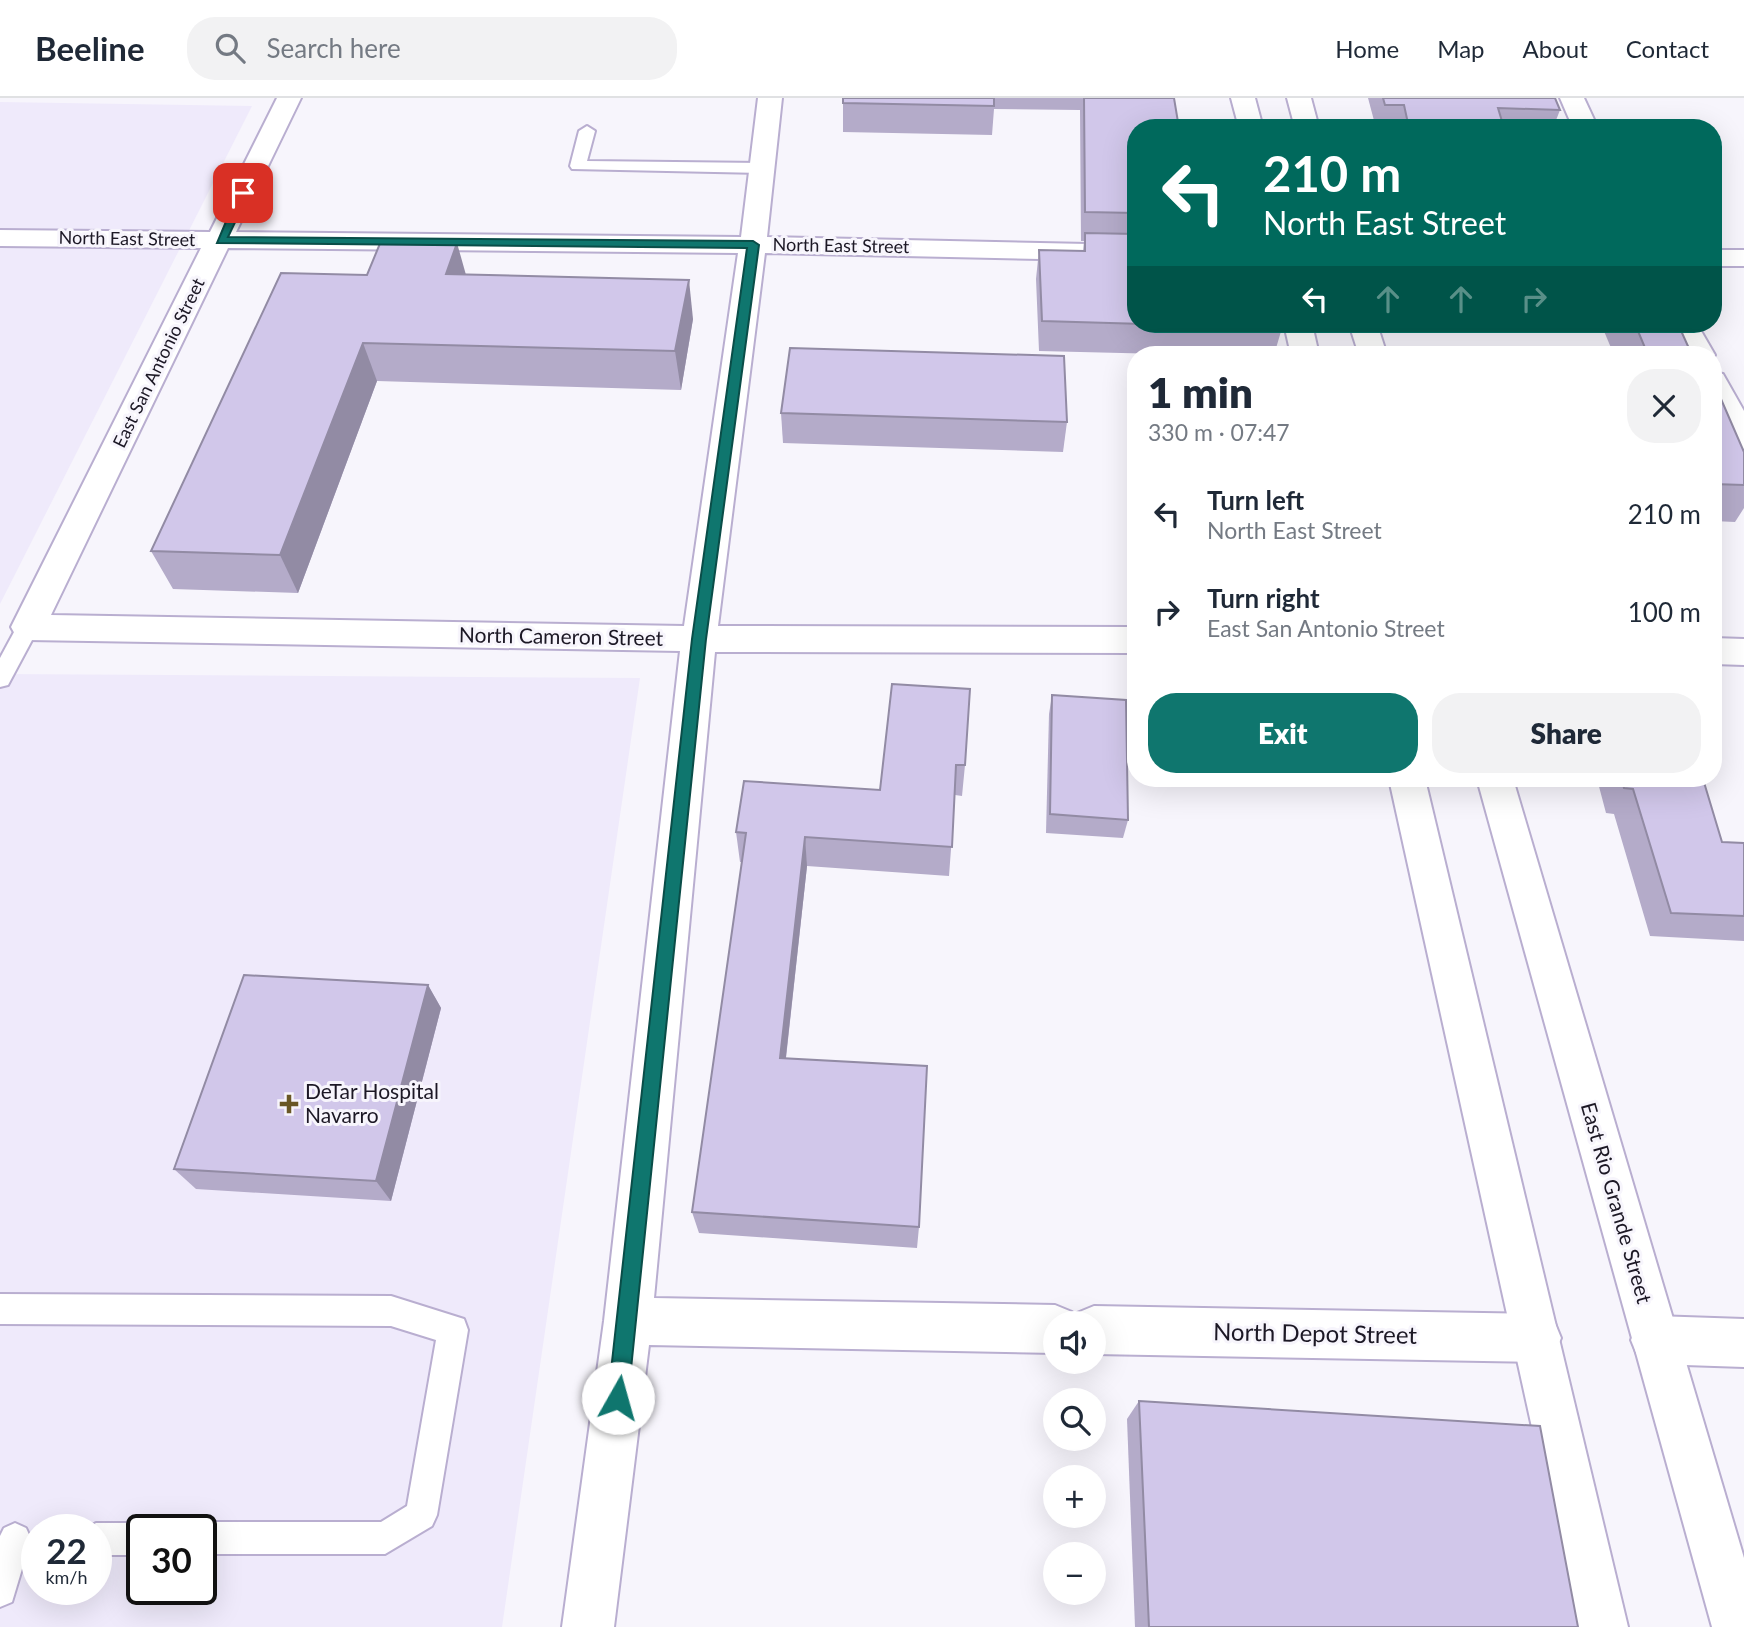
<!DOCTYPE html>
<meta charset="utf-8">
<style>
:root{--surface:#fff;--page:#f2f2f3;--text:#1f2937;--muted:#747a83;--line:#e0e1e3;--accent:#0f766e}
body{margin:0;font-family:Lato,sans-serif;background:var(--page);color:var(--text);height:100vh;display:flex;flex-direction:column;font-size:26px;white-space:nowrap}
*{box-sizing:border-box;margin:0}
p{font-size:23px;color:var(--muted)}
.icon{flex:none;width:38px;height:38px;fill:none;stroke:currentColor;stroke-width:2;stroke-linecap:round;stroke-linejoin:round}
.map{position:relative;flex:1;overflow:hidden}
.side{position:absolute;left:1127px;top:248px;width:595px;height:441px;display:flex;flex-direction:column;background:var(--surface);border-radius:28px;box-shadow:0 7px 28px #0002}
.side>*{flex:none}
.top-card{position:absolute;left:1127px;top:21px;width:595px;height:214px;border-radius:28px;box-shadow:0 7px 28px #0002;background:#00695c;color:#fff;overflow:hidden}
.buttons{position:absolute;left:1043px;top:1213px;display:grid;gap:14px}
.buttons a{display:grid;place-items:center;width:63px;height:63px;border-radius:50%;background:var(--surface);box-shadow:0 7px 28px #0002;font-size:35px}
.speed{position:absolute;left:21px;top:1416px;display:flex;gap:14px;font-size:35px;font-weight:700;text-align:center}
.speed>*{display:grid;place-content:center;width:91px;height:91px;border-radius:50%;background:var(--surface);box-shadow:0 7px 28px #0002;line-height:1}
.speed small{font-size:18px;font-weight:400}
.speed .limit{border:4px solid #111;border-radius:10px;background:#fff;color:#111}
.pin{position:absolute;display:grid;place-items:center;width:60px;height:60px;color:#fff;margin:-30px;border-radius:14px;box-shadow:0 4px 10px #0006}
.me{position:absolute;width:77px;margin:-38px;rotate:7deg;stroke-linejoin:round;filter:drop-shadow(0 0 5px #0008)}
.turn{display:flex;align-items:center;gap:24px;height:147px;padding:0 21px;font-size:32px}
.turn .icon{width:91px;height:91px;stroke-width:2.5}
.turn b{display:block;font-size:49px;line-height:60px}
.lanes{display:flex;align-items:center;height:66px;padding:0 21px;background:#0003;justify-content:center;gap:35px;direction:ltr}
.lanes .off{opacity:.35}
.round{display:grid;place-items:center;flex:none;width:74px;height:74px;border-radius:28px;background:var(--page)}
.summary{display:flex;align-items:center;justify-content:space-between;height:119px;padding:0 21px}
h1{font-size:42px;font-weight:800;line-height:52px}
.primary-button{display:flex;gap:14px;margin-top:auto;padding:14px 21px}
.primary-button a{flex:1;height:80px;border-radius:28px;background:var(--accent);color:#fff;font-size:28px;font-weight:800;line-height:80px;text-align:center}
.primary-button a+a{background:var(--page);color:var(--text)}
ul{padding:0;list-style:none}
li{display:flex;align-items:center;gap:21px;height:98px;padding:0 21px}
li div{flex:1}
li b{display:block;font-size:26px}
li em{font-style:normal}
header{display:flex;align-items:center;gap:42px;box-sizing:border-box;height:98px;padding:0 35px;background:var(--surface);border-bottom:2px solid var(--line)}
header strong{font-size:33px}
nav{display:flex;gap:38px;margin-inline-start:auto;font-size:24px}
.search{width:490px;height:63px;background:var(--page);display:flex;align-items:center;gap:18px;box-sizing:border-box;padding:0 24px;border-radius:28px;color:var(--muted);font-size:26px}
.map>svg:first-child{display:block}
</style>
<header>
<strong>Beeline</strong>
<div class="search"><svg class="icon" aria-label="search" viewBox="0 0 24 24"><circle cx="10" cy="10" r="6"/><path d="M15 15l6 6"/></svg>Search here</div>
<nav><a>Home</a><a>Map</a><a>About</a><a>Contact</a></nav>
</header>
<div class="map">
<svg width="1744" height="1529" viewBox="0 0 1744 1529">
<rect width="100%" height="100%" fill="#f7f5fc"/>
<g fill="#efeafb" fill-rule="evenodd">
<path d="M0,4l252,4 -252,498z"/>
<path d="M0,576l640,4 -138,949h-502zM37,1432h59v59h-59zM142,1432h59v59h-59z"/>
</g>
<g fill="none" stroke-linecap="round" stroke-linejoin="round">
<defs>
<g id="service">
<path d="M587,28l8,5 -8,30 175,2 8,5 -8,5 -190,-4 -2,-3 9,-35z"/>
<path d="M28,521l8,2 3,6 -31,58 -8,2v-29l20,-37z"/>
<path d="M0,1196l391,2 73,23 4,11 -31,185 -5,11 -47,28h-184v-24h-13l13,-8h180l26,-16 29,-166 -45,-14 -391,-2z"/>
<path d="M15,1425l11,5 5,11 -19,63 -12,5v-71l4,-8z"/>
<path d="M96,1425h46l12,7h-12v25h-46v-25h-12z"/>
</g>
<g id="minor">
<path d="M277,0h24l-65,134 505,5 17,-139h24l-15,139 369,8v16l-371,-8 -47,373 418,1v26l-421,-1 -61,646 401,7 17,7 3,8 2,-7 17,-7 443,8 17,7 7,17 -7,17 -17,7 -443,-8v-31h-39v30l-406,-8 -35,282h-52l42,-306 76,-670 -652,-11 -12,-4 -5,-9 190,-379 -201,-2v-16l210,2zM228,150l510,5 -54,373 -633,-11z"/>
<path d="M1560,0h24l14,30h-25z"/>
<rect x="1713" y="152" width="31" height="16"/>
<path d="M1669,226h28l18,31 -2,2 -27,-2z"/>
<path d="M1713,274l10,2 21,37v38l-11,-3 -20,-36z"/>
<path d="M1713,540l31,1v26l-31,-1z"/>
<path d="M1655,1218l89,3v48l-89,-3 -17,-7 -7,-17 7,-17z"/>
</g>
<g id="primary">
<path d="M1231,0h24l8,30h-24z"/>
<path d="M1287,0h24l8,30h-24z"/>
<path d="M1284,226h28l7,31h-28z"/>
<path d="M1349,226h28l10,31h-28z"/>
<path d="M1389,681h36l203,848h-52z"/>
<path d="M1477,681h36l231,779v69h-32z"/>
</g>
</defs>
<use href="#service" stroke="#b9aed0" stroke-width="4"/>
<use href="#minor" stroke="#b9aed0" stroke-width="4"/>
<use href="#primary" stroke="#b9aed0" stroke-width="4"/>
<use href="#service" fill="#fff" fill-rule="evenodd"/>
<use href="#minor" fill="#fff" fill-rule="evenodd"/>
<use href="#primary" fill="#fff" fill-rule="evenodd"/>
</g>
<g fill="#b4abc9">
<path d="M843,0h331l-38,30v196l146,4 -8,27h-70l-165,-4 -3,-72 3,-29 44,1 1,-10h-3l-1,-131 -86,-1 -2,26 -149,-3z"/>
<path d="M1368,0h187l5,12 -7,18h-177z"/>
<path d="M367,177h99l227,44 -12,71 -304,-9 -79,212 -125,-4 -22,-38z"/>
<path d="M1601,226h77l14,31h-78z"/>
<path d="M1713,300l31,54v56l-9,14 -22,-1z"/>
<path d="M781,315l286,9 -4,30 -280,-9z"/>
<path d="M892,586l73,81 -3,31 -7,-1 -6,81 -142,-10 -21,192 133,169 -2,21 -218,-15 -7,-21 50,-350h-2l-4,-30 144,-42z"/>
<path d="M1052,597l76,125 -5,18 -77,-5 3,-119z"/>
<path d="M1597,681h106l19,63 22,1v98l-94,-5 -36,-122 -8,-1z"/>
<path d="M428,887l13,23 -50,193 -195,-12 -22,-20z"/>
<path d="M1139,1303l439,226h-443l-8,-208z"/>
</g>
<g fill="#928ba4">
<path d="M457,145l11,39 -22,-8z"/>
<path d="M689,182l4,39 -12,71 -6,-39z"/>
<path d="M363,245l14,38 -79,212 -18,-38z"/>
<path d="M805,739l2,29 -24,217 -3,-25z"/>
<path d="M428,887l13,23 -50,193 -15,-20z"/>
</g>
<g fill="#d1c7ea" stroke="#928ba4" stroke-width="2">
<path d="M843,0h151v8l-151,-3z"/>
<path d="M1084,0h90l5,30h-43v85l-51,-1z"/>
<path d="M1383,0h172l5,12 -62,-2 6,20h-95l-5,-23h-19z"/>
<path d="M1085,135l51,1v90h145l1,4 -240,-7 -3,-71 46,1z"/>
<path d="M381,143l76,2 -11,31 243,6 -14,71 -312,-8 -83,212 -129,-4 130,-278 86,2z"/>
<path d="M1635,226h43l14,31h-44z"/>
<path d="M790,250l274,8 3,66 -286,-9z"/>
<path d="M1713,300l8,1 23,53v33l-31,-1z"/>
<path d="M892,586l78,5 -5,76h-9l-4,82 -147,-10 -25,221 147,8 -8,161 -227,-15 54,-379 -10,-1 8,-51 136,9z"/>
<path d="M1052,597l74,5 2,120 -78,-6z"/>
<path d="M1622,681h81l19,63 22,1v73l-73,-3 -38,-124 -9,-1z"/>
<path d="M244,877l184,10 -52,196 -202,-12z"/>
<path d="M1139,1303l401,25 38,201h-429z"/>
</g>
<path fill="#0f766e" stroke="#0a4d48" stroke-width="2" d="M243,92l6,3 -21,44 525,4 6,4 -53,394 -78,759 -3,7 -7,3 -7,-3 -3,-7 84,-759 55,-391 -530,-5 21,-50z"/>
<path fill="#695725" stroke="#f7f5fc" stroke-width="2.5" d="M285.5 995.5h7v7h7v7h-7v7h-7v-7h-7v-7h7z"/>
<g text-anchor="middle" stroke-width="6" stroke-linejoin="round" paint-order="stroke">
<g font-size="18" fill="#1c1825" stroke="#f7f5fc">
<text transform="translate(127 141) rotate(1)" y="6">North East Street</text>
<text transform="translate(841 148) rotate(1)" y="6">North East Street</text>
<text transform="translate(159 265) rotate(-64)" y="6">East San Antonio Street</text>
</g>
<g font-size="21" fill="#1c1825" stroke="#f7f5fc">
<text transform="translate(561 539) rotate(1)" y="7">North Cameron Street</text>
<text transform="translate(1616 1105) rotate(74)" y="7">East Rio Grande Street</text>
</g>
<g font-size="21" fill="#1c1825" stroke="#f7f5fc" text-anchor="start">
<text x="305" y="1001">DeTar Hospital<tspan x="305" dy="24">Navarro</tspan></text>
</g>
<g font-size="24" fill="#1c1825" stroke="#f7f5fc">
<text transform="translate(1315 1236) rotate(1)" y="8">North Depot Street</text>
</g>
</g>
</svg>
<div class="buttons">
<a><svg class="icon" aria-label="sound" viewBox="0 0 24 24"><path d="M4 9h4l5-4v14l-5-4H4zM17 9q2 3 0 6"/></svg></a>
<a><svg class="icon" aria-label="search" viewBox="0 0 24 24"><circle cx="10" cy="10" r="6"/><path d="M15 15l6 6"/></svg></a>
<a>+</a>
<a>−</a>
</div>
<div class="speed"><div>22<small>km/h</small></div><div class="limit">30</div></div>
<div class="pin" style="left:243px;top:95px;background:#d93025"><svg class="icon" aria-label="arrive" viewBox="0 0 24 24"><path d="M6 21V4h12l-3 4 3 4H6"/></svg></div>
<svg class="me" style="left:618px;top:1300px" viewBox="-20 -20 40 40"><circle r="19" fill="#fff"/><path d="M0-13L10 11 0 6-10 11z" fill="#0f766e"/></svg>
<div class="top-card">
<div class="turn"><svg class="icon" aria-label="left" viewBox="0 0 24 24"><path d="M17 20v-9H6M10 6l-5 5 5 5"/></svg><div><b>210 m</b>North East Street</div></div>
<div class="lanes"><svg class="icon" aria-label="left" viewBox="0 0 24 24"><path d="M17 20v-9H6M10 6l-5 5 5 5"/></svg><svg class="icon off" aria-label="ahead" viewBox="0 0 24 24"><path d="M12 20V5M6 11l6-6 6 6"/></svg><svg class="icon off" aria-label="ahead" viewBox="0 0 24 24"><path d="M12 20V5M6 11l6-6 6 6"/></svg><svg class="icon off" aria-label="right" viewBox="0 0 24 24"><path d="M7 20v-9h11M14 6l5 5-5 5"/></svg></div>
</div>
<section class="side">
<div class="summary"><div><h1>1 min</h1><p>330 m · 07:47</p></div><a class="round"><svg class="icon" aria-label="close" viewBox="0 0 24 24"><path d="M6 6l12 12M18 6L6 18"/></svg></a></div>
<ul>
<li><svg class="icon" aria-label="left" viewBox="0 0 24 24"><path d="M17 20v-9H6M10 6l-5 5 5 5"/></svg><div><b>Turn left</b><p>North East Street</p></div><em>210 m</em></li>
<li><svg class="icon" aria-label="right" viewBox="0 0 24 24"><path d="M7 20v-9h11M14 6l5 5-5 5"/></svg><div><b>Turn right</b><p>East San Antonio Street</p></div><em>100 m</em></li>
</ul>
<div class="primary-button"><a>Exit</a><a>Share</a></div>
</section>
</div>
